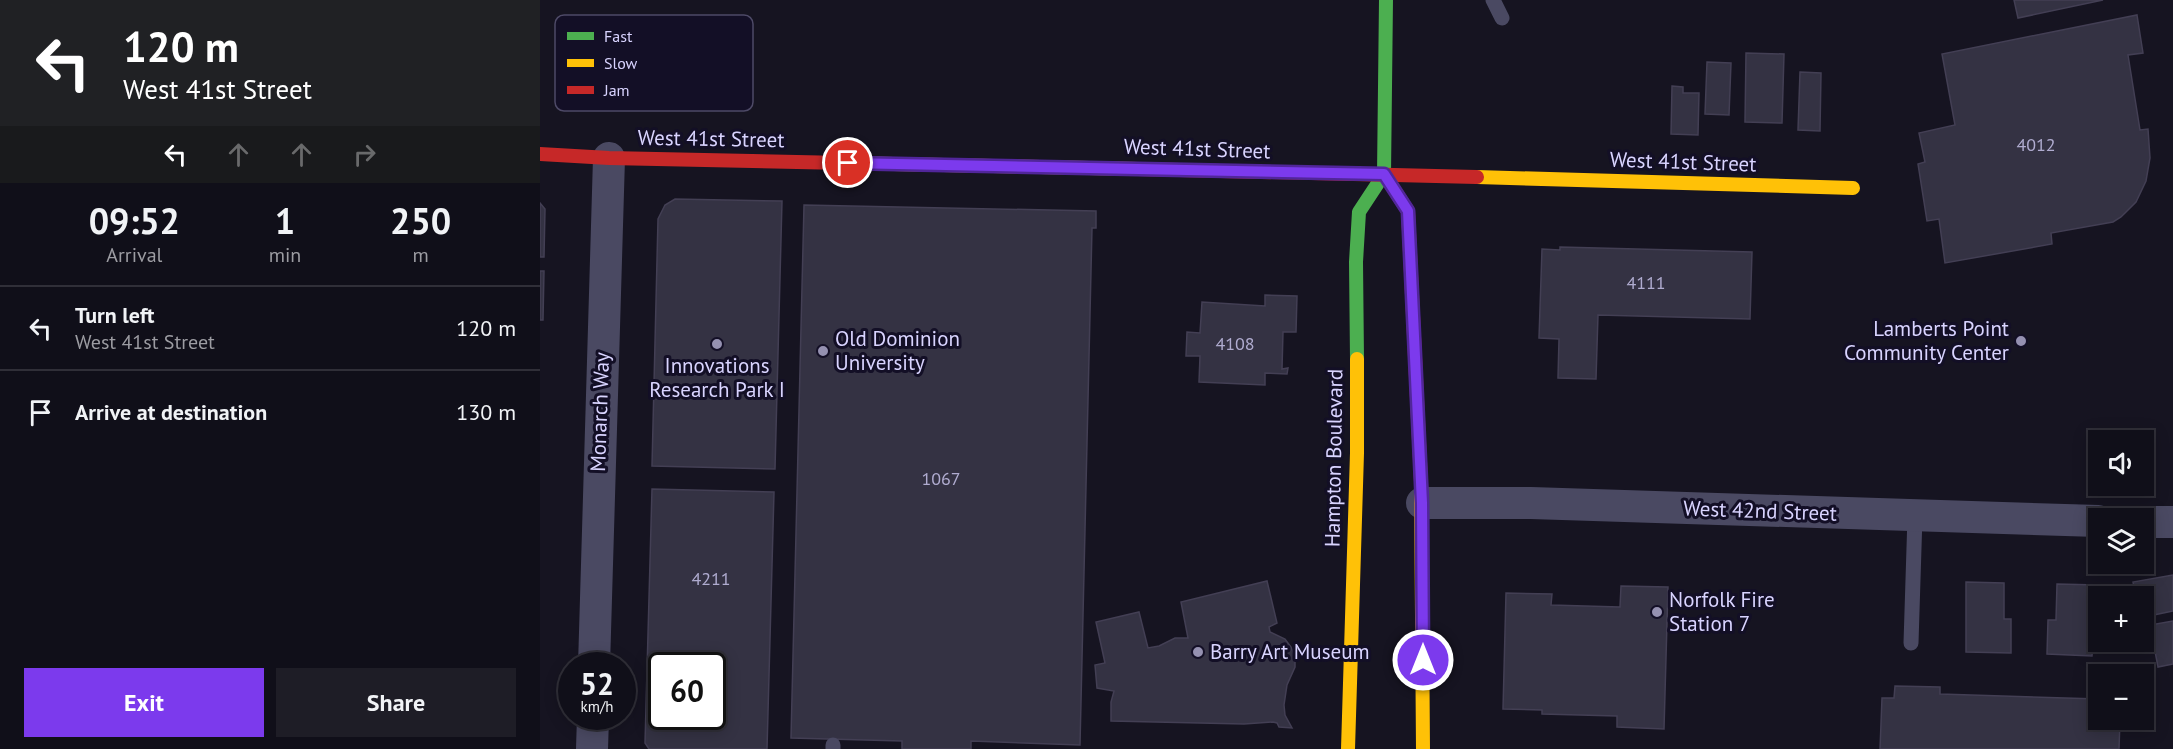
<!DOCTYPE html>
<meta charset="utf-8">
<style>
:root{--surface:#100f19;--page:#1e1d26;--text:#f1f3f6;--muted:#9c9ca2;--line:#302f38;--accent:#7c3aed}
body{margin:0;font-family:"PT Sans",sans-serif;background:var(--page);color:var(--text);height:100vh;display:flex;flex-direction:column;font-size:22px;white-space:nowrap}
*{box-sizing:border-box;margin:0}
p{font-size:20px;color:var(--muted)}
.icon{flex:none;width:33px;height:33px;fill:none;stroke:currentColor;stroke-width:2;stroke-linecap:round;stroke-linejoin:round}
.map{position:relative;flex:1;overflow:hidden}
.panel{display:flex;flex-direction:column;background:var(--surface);width:540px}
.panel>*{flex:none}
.hud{background:#202124;color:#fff;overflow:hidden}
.buttons{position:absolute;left:1548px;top:430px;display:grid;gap:12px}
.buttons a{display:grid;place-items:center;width:66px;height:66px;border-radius:0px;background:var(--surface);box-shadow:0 3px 15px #0003,0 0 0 2px var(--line);font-size:30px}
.speed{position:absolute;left:18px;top:652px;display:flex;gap:12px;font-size:30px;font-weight:700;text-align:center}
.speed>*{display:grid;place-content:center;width:78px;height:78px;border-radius:50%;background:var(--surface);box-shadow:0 3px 15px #0003,0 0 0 2px var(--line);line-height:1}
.speed small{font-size:15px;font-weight:400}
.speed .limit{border:3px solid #111;border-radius:9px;background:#fff;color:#111}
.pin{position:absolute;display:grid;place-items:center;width:51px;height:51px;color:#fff;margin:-26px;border:3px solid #fff;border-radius:50%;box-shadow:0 2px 6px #0007}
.me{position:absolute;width:66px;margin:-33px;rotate:0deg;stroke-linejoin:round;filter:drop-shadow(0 0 4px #0008)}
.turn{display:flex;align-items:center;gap:21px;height:126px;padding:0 24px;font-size:27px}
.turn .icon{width:78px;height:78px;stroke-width:2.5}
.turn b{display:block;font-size:42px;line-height:51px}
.lanes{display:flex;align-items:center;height:57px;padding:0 24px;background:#0003;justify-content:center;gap:30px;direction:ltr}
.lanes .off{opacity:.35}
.eta{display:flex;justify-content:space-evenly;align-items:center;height:102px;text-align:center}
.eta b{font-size:36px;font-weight:800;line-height:42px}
.action{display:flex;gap:12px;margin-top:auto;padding:12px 24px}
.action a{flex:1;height:69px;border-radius:0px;background:var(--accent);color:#fff;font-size:24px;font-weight:800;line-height:69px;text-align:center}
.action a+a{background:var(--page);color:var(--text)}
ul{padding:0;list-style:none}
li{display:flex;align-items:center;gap:18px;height:84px;padding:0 24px;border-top:2px solid var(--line)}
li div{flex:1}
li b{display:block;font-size:22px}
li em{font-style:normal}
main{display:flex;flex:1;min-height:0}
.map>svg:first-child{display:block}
</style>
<main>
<section class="panel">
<div class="hud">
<div class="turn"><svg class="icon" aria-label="left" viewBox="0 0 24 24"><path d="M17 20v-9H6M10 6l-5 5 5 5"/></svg><div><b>120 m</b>West 41st Street</div></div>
<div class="lanes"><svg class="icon" aria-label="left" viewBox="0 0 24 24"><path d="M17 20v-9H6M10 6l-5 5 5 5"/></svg><svg class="icon off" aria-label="ahead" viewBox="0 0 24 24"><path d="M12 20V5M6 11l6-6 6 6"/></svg><svg class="icon off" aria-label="ahead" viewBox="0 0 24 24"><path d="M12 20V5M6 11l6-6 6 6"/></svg><svg class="icon off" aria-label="right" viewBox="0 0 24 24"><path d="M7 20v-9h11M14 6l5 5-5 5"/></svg></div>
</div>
<div class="eta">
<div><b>09:52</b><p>Arrival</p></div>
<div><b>1</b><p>min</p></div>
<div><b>250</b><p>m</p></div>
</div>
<ul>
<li><svg class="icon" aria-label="left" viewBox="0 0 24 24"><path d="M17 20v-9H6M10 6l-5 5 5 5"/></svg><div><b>Turn left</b><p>West 41st Street</p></div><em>120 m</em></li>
<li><svg class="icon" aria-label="arrive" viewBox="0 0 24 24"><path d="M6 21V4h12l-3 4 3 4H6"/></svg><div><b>Arrive at destination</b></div><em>130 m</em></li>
</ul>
<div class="action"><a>Exit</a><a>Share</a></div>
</section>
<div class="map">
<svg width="1633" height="749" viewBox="0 0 1633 749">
<rect width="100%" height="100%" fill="#161421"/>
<g fill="#343243" stroke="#433f54" stroke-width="1.5" fill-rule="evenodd">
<path d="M1474,0h89l-85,18z"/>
<path d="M1597,15l6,38 -15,2 12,75 8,-1 2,29 -4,23 -10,21 -15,15 -8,5 -62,11 1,11 -107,19 -6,-44 -12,2 -9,-57 7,-2 -6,-29 36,-8 -13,-71z"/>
<path d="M1206,53l38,1 -2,69 -37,-1z"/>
<path d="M1167,62l24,1 -2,52 -24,-1z"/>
<path d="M1260,72l21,1 -1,58 -22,-1z"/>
<path d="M1132,86l11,1v6h16l-1,42 -27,-1z"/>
<path d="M135,199l107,2 -7,268 -123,-3 6,-247 7,-14z"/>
<path d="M0,203l5,6 -1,48h-4z"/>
<path d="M264,205l292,6v17h-4l-12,517 -109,-4v8h-69v-8l-111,-3z"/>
<path d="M1020,247l192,5 -2,67 -152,-4 -2,64 -38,-1 1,-39 -20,-1 3,-89 18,1z"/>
<path d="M0,271h4l-1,49h-3z"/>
<path d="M725,295l32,1 -1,36h-13l-1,37 6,-1 -1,6 -22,-1v12l-66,-3 1,-26h-14l1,-24 13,1 2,-31 63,4z"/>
<path d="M112,489l122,3 -7,257h-118l-4,-6zM122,666h50v51h-50z"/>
<path d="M1633,575v36l-29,6v-20h-8l-3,-15z"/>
<path d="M727,581l10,42 -8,4 1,5 15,7 6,8 4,10v10l-8,18 -3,20 1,10 7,13 -13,-1 -2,-4 -4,-1 -29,2 -133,-3v-19l3,-11 -17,-3 -2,-23 10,-2 -9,-41 43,-10 9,36 11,-2 16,-8h13l-7,-36z"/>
<path d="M1426,582l38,1v36h7v34l-45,-1z"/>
<path d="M1517,584l40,1 -5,71 -45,-2 1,-34h8z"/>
<path d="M1081,586l47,1 -4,142 -47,-2v-11l-75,-2v-4l-39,-1 3,-116 46,1 -1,11 69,2z"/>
<path d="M1633,621v43l-15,3 -8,-42z"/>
<path d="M1355,686l45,1v7l158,5v21h22l-1,29h-239l2,-51h12z"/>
</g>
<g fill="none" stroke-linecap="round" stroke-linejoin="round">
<g stroke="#4a4962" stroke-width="15">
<path d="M953,0l9,18"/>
<path d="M1371,643l4,-127"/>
<path d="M293,749v-4"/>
</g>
<g stroke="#4a4962" stroke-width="32">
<path d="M882,503h109l567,18"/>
<path d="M1604,522h29"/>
<path d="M54,666l15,-508"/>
<path d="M52,749l1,-32"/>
</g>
<path stroke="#4caf50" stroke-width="14" d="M817,359l-1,-97 3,-50 25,-38 2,-174"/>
<g stroke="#ffc107" stroke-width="14">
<path d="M304,163l294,6"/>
<path d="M937,177l376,11"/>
<path d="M881,482l2,267"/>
<path d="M808,749l9,-296v-94"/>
</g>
<g stroke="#c62828" stroke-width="14">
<path d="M0,154l69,4 235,5"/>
<path d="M598,169l339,8"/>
<path d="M844,174l24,37 13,271"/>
</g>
</g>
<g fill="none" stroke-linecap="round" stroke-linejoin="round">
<defs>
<path id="route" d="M308,163l536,11 24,37 14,292 1,157"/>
</defs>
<use href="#route" stroke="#51269a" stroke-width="15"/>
<use href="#route" stroke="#7c3aed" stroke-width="10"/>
</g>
<g fill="#9591b1" stroke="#130f26" stroke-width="2">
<circle cx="1481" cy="341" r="6"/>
<circle cx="177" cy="344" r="6"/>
<circle cx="283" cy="351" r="6"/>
<circle cx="1117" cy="612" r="6"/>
<circle cx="658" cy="652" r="6"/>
</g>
<g text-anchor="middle" stroke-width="6" stroke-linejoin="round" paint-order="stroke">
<g font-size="18" fill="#b0acd0">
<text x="1496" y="151">4012</text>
<text x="1106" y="289">4111</text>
<text x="695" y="350">4108</text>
<text x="401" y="485">1067</text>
<text x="171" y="585">4211</text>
</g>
<g font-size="21" fill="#d9d4ff" stroke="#130f26">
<text transform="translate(171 139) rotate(1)" y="7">West 41st Street</text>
<text transform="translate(657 149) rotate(2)" y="7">West 41st Street</text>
<text transform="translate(1143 162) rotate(2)" y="7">West 41st Street</text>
<text transform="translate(60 412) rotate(-88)" y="7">Monarch Way</text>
<text transform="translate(794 458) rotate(-89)" y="7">Hampton Boulevard</text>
<text transform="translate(1220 511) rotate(2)" y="7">West 42nd Street</text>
</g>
<g font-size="21" fill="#d9d4ff" stroke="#130f26" text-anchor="start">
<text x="1469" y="336" text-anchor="end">Lamberts Point<tspan x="1469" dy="24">Community Center</tspan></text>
<text x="295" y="346">Old Dominion<tspan x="295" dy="24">University</tspan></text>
<text x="177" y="373" text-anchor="middle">Innovations<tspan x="177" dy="24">Research Park I</tspan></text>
<text x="1129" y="607">Norfolk Fire<tspan x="1129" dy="24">Station 7</tspan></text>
<text x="670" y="659">Barry Art Museum</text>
</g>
</g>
<rect x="15" y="15" width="198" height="96" rx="9" fill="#130f26" stroke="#4e4a67" stroke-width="1.5"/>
<rect x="27" y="32" width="27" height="8" fill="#4caf50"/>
<rect x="27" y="59" width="27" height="8" fill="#ffc107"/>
<rect x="27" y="86" width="27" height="8" fill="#c62828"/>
<g font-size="16" fill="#d9d4ff">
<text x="64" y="42">Fast</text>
<text x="64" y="69">Slow</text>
<text x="64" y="96">Jam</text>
</g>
</svg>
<div class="buttons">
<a><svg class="icon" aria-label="sound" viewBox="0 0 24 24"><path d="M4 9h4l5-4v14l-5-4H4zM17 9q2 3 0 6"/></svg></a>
<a><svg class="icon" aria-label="layers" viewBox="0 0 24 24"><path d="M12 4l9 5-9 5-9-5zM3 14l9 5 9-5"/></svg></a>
<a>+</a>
<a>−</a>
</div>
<div class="speed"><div>52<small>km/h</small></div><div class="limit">60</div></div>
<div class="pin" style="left:308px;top:163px;background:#d93025"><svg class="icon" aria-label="arrive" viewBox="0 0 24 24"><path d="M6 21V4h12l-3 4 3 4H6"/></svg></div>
<svg class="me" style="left:883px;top:660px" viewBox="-20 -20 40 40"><circle r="17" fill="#7c3aed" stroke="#fff" stroke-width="3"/><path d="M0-11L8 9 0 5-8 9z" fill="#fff"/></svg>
</div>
</main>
